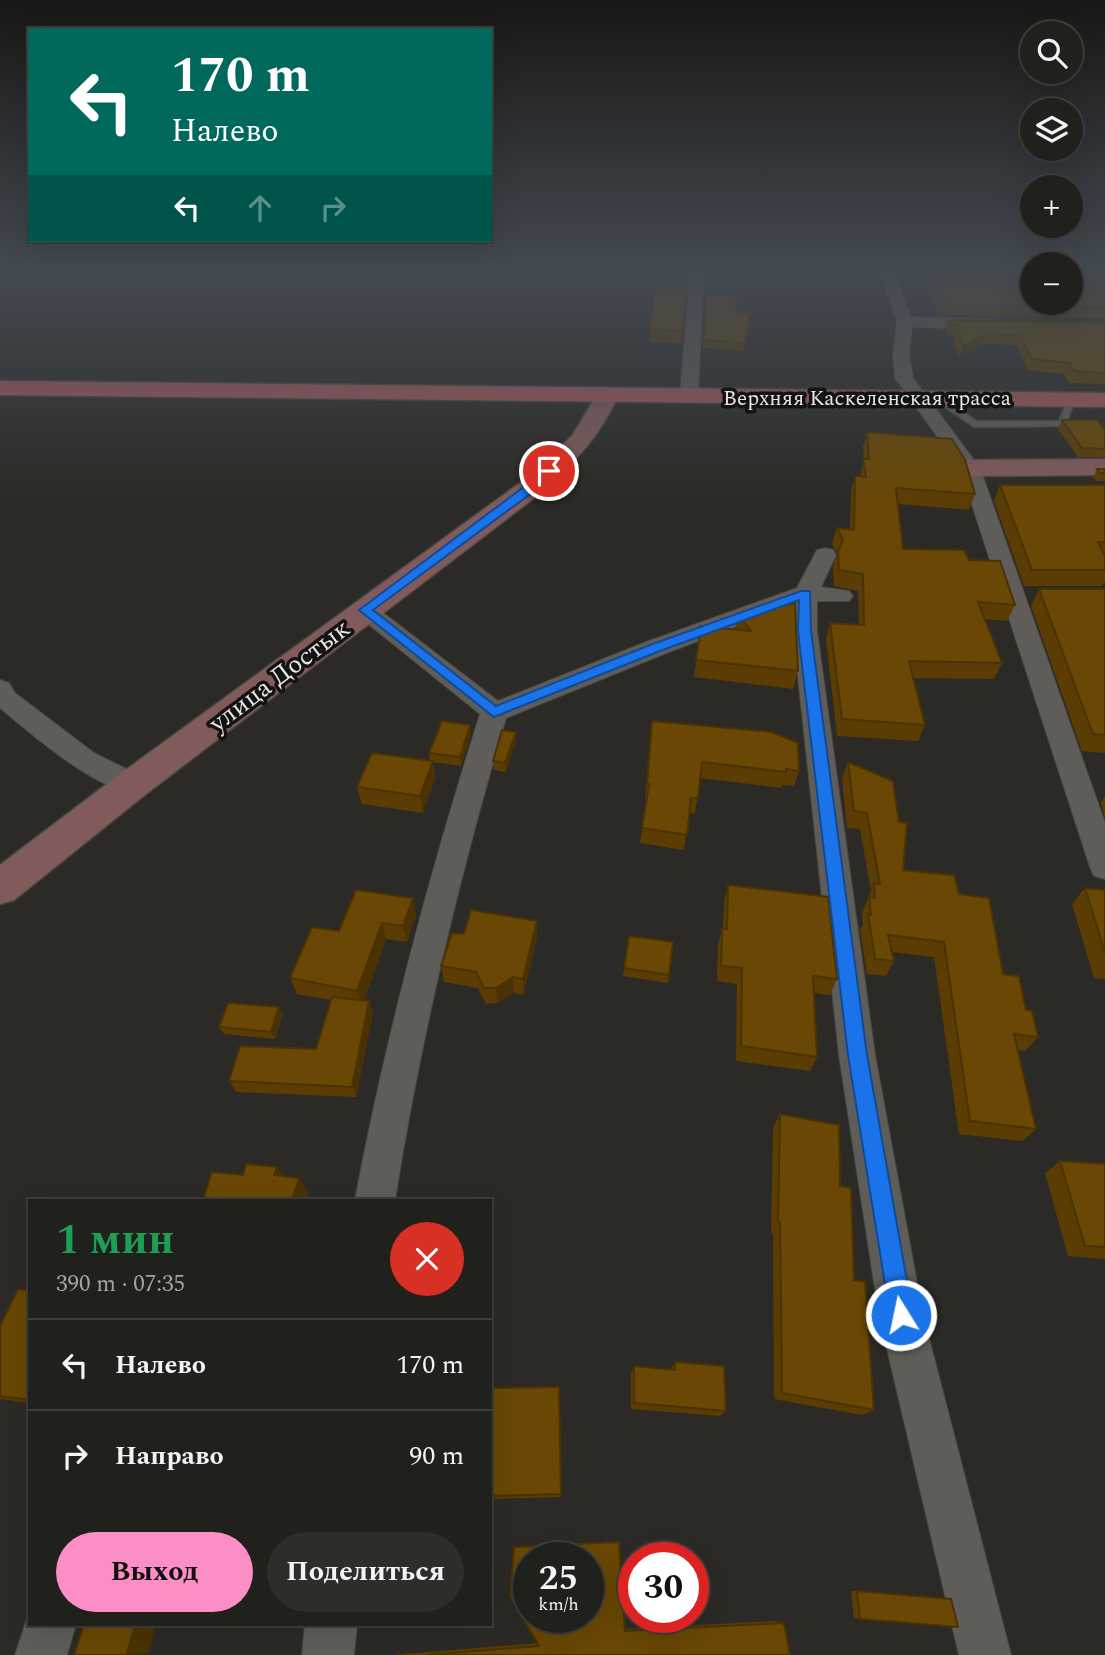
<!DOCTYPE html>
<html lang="ru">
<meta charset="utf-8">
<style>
:root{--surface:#20201c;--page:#2d2d29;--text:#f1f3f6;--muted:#a2a3a3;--line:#3d3e3b;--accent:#fb8fc5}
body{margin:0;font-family:Spectral,serif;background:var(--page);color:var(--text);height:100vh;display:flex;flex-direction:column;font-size:26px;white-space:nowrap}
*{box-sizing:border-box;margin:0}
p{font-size:23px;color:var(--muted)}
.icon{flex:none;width:38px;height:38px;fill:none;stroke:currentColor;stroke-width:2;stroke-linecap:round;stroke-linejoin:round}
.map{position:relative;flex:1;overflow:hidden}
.sheet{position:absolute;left:28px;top:1199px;width:464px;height:427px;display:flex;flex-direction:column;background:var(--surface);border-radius:0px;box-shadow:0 7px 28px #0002,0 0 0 2px var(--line)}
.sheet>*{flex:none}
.hud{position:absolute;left:28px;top:28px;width:464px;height:214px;border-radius:0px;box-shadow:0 7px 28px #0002,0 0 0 2px var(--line);background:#00695c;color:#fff;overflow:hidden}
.buttons{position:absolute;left:1020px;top:21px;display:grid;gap:14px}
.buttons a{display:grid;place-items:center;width:63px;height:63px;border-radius:50%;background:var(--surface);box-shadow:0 7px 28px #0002,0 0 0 2px var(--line);font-size:35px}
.speed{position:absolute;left:513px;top:1542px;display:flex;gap:14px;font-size:35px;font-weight:700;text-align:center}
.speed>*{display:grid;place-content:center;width:91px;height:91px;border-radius:50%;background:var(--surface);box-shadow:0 7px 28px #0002,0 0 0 2px var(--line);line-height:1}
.speed small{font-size:18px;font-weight:400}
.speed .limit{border:10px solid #d22;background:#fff;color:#111}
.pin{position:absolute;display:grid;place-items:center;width:60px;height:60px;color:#fff;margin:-30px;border:4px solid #fff;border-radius:50%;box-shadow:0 2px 7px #0007}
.me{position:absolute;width:77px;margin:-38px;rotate:350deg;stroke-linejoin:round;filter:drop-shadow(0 0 5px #0008)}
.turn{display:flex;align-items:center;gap:24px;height:147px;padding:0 28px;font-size:32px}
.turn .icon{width:91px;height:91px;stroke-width:2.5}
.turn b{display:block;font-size:49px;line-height:60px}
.lanes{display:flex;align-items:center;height:66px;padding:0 28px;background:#0003;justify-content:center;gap:35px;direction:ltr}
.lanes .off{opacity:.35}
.round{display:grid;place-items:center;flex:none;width:74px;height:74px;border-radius:37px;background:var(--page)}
.overview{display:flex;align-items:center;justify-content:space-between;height:119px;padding:0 28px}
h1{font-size:42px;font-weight:700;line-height:52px;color:#1e9e55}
.cta{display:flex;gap:14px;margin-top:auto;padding:14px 28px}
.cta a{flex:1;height:80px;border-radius:42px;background:var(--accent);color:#111;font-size:28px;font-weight:700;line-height:80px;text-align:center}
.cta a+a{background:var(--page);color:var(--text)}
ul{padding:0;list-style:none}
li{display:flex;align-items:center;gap:21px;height:91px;padding:0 28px;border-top:2px solid var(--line)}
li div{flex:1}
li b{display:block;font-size:26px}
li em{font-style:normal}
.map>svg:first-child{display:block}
</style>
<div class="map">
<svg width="1105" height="1655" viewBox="0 0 1105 1655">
<rect width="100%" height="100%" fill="#2b2a26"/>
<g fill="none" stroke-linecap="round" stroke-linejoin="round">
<defs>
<path id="lane" d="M935,396h6l35,25h83l9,-23 7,2 -10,26 -91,1 -39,-27z"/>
<g id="street">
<path d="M690,268h14l-6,129 -9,5 -9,-5z"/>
<path d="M878,268h14l19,49 78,2 8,5 -8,5 -77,-2 -3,27 4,24 67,90 125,355v56l-11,-3 -4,-9 -130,-399 -65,-90 -2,-24 4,-32z"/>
<path d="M825,548l8,2 3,5 -15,32 28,4 4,5 -4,5h-32v30l58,424 48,260 88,340h-52l-80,-340 -40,-260 -46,-424v-26l-129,49 -158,64c-47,159 -85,318 -111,482h-40c31,-165 74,-325 125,-486l-123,-99 -4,-5 4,-5 8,-2 8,2 125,96 148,-59 151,-54 20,-38z"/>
<path d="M0,680l9,3 6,10 79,60 49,24 4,7 -4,7c-35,11 -115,-60 -143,-83z"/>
<path d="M30,1610v14h46l-9,31h-52z"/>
<path d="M305,1624h52l-3,31h-52z"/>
</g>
<g id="secondary">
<path d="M607,389l8,2 3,5c-22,46 -40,61 -76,96l-396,302 -132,106 -14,4v-39l120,-91 404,-294 48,-44 27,-45z"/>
<path d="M1105,459v16l-135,1 -9,-3 -4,-5 4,-5 9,-3z"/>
</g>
<path id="primary" d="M0,381l1105,12v14l-1105,-12z"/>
</defs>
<use href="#lane" stroke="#474642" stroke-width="3"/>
<use href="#street" stroke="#474642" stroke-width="2"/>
<use href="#secondary" stroke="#474642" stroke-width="3"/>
<use href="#primary" stroke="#474642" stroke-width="3"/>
<use href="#lane" fill="#5e5d59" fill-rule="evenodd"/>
<use href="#street" fill="#5e5d59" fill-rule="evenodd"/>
<use href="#secondary" fill="#815b5a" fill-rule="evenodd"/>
<use href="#primary" fill="#a4595b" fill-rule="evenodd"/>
</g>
<g fill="#5b3d03">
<path d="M911,268h194v51l-167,-4 -18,-42 -8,-1z"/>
<path d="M686,289l-4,54 -33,-1 1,-13z"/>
<path d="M706,294l30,18 14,1 -6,38 -41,-3z"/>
<path d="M948,320l157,3v61l-36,-1 -5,-9 -36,-4 -12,-25 -34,-1 -23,13 -6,-21 -6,-1 -2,-5z"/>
<path d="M1062,420l43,10v27h-27l-20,-28z"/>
<path d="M867,432l108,62 -6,16 -71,-6 5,45 66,11 46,45 -8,16 -22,-2 17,44 -8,16 -81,-1 12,47 -7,16 -81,-5 -11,-97 4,-16 29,2 -1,-34 -24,-5 -1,-19 4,-14 -5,-9 5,-16 13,1 1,-38 4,-15h5l4,-17 -1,-12z"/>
<path d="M1097,469h8v12h-9l-3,-3z"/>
<path d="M1000,485l105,2v95l-3,4h-78l-30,-85z"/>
<path d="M1039,589h66v164l-23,-2 -51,-145z"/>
<path d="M738,614l60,57 -5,18 -99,-12 7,-51 34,4z"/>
<path d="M516,732v8l-10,32 -12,-2 -1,-9z"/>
<path d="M471,734l-10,32 -28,-4 2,16 -12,35 -61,-9 -5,-17 73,-26 -1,-8z"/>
<path d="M650,737l149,34 -5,15 -12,-1v3l-82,-10 -5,36 -6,-1 -5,37 -44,-7 7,-44h-2z"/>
<path d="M848,762l55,108 56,24 44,80 23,36 12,27 -13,14 -7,-1 18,79 -13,12 -64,-7 -25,-177 -42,-5 2,9 -8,15 -19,-2 -7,-45 3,-4 -1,-12 9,-22 -11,-62 -13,-1 -5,-49z"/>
<path d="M1105,796v22l-4,-15z"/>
<path d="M728,885l109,94 -7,16 -17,-2 4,64 -7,14 -74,-10 1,-77 -20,-3 1,-36 4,-16h1l1,-27z"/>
<path d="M1085,888l20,2v89l-11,-1 -22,-74z"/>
<path d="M413,898l3,17 -9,27 -21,-3 -22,62h5l4,12 -17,84 -120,-5 -7,-11 87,-32 15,-49 -34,-6 -7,-16 49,-47z"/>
<path d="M464,934l73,3 -14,58 -9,-2 -17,10 -11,1 -8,-16 -34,-6 -3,-16z"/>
<path d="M629,936l40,39 -1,8 -45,-7z"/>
<path d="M279,1007l4,7 -8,25 -51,-5 -5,-7z"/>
<path d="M780,1114l74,166 20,130 -12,5 -88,-16 -1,-166h-2l2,-105z"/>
<path d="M1060,1161l45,3v95l-37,-3 -23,-83z"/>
<path d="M30,1291v112l-30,-4v-73z"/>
<path d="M675,1362l51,49 -6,5 -89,-7v-36l3,-7 37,3z"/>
<path d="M490,1388l71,106v3l-71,2z"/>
<path d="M851,1591h6l3,28 -6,-1z"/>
<path d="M775,1621l9,2 6,32h-396l143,-12 88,-14z"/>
</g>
<g fill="#4a3203">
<path d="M986,334l-4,10 -23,13 4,-11z"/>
<path d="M470,725l1,9 -10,32 -1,-9z"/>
<path d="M516,732v8l-10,32 -1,-9z"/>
<path d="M433,761l2,17 -12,35 -3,-17z"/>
<path d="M413,898l3,17 -9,27 -4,-16z"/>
<path d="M537,921v16l-14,58v-16z"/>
<path d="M382,923l4,16 -24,67 -5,-15z"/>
<path d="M513,977l1,16 -17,10 -1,-15z"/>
<path d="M369,1001l4,12 -17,84 -4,-10z"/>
<path d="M279,1007l4,7 -8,25 -4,-7z"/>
<path d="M277,1167l11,16 -14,-8z"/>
<path d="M299,1178l10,16 -2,6h-15z"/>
<path d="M136,1624h21l-9,30 -22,1z"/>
</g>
<g fill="#6a4704" stroke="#4a3203" stroke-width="2" fill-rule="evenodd">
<path d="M926,268h106v35h39v-35h34v40l-163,-4z"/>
<path d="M656,288l30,1 -3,42 -33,-2z"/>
<path d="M706,294l30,1v17l14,1 -5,30 -41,-3z"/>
<path d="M948,320l157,3v50l-31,-2 -5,-8 -37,-4 -12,-24 -34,-1 -23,12 -6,-21h-6z"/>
<path d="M1062,420h35l8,10v19l-23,-1z"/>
<path d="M867,432l85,7 13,21 10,34 -79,-6 7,61 61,1 5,10 31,1 15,44 -37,-3 24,61 -93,-2 16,64 -83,-6 -12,-96 34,2 -1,-51 -24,-4 -1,-19 5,-11 -6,-12 17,2 1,-54 11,1 -3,-18h6z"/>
<path d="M1097,469h8v4h-5z"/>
<path d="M1000,485h104l1,2v55h-7l7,14v14h-73z"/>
<path d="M1039,589h66v146l-12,-1z"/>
<path d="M795,603l3,68 -102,-11 5,-34 50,5 -13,-17z"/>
<path d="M442,721l28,4 -10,32 -31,-4z"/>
<path d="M652,721l120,11 26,11 1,28 -13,-2v3l-84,-10 -4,36h-7l-4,37 -45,-7 7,-44 -2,-1z"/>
<path d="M502,730l14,2 -11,31 -12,-2z"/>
<path d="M372,753l61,8 -13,35 -63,-9z"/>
<path d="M848,762l45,19 6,41 8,1 -4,47 51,5 5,19 30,4 14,76 16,2 7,34 6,1 6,26 -24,-3 22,95 -66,-8 -26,-179 -56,-7 6,26 -19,-2 -7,-45 3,1 -2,-18 6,1 -1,-15 6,1 -13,-71 -13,-2z"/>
<path d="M728,885l100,12 9,82 -24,-3 4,81 -76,-11 1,-78 -21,-2 1,-37h5z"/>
<path d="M1085,888l20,2v63z"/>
<path d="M356,890l57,8 -10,28 -21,-3 -25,68 -67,-13 22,-51 27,4z"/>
<path d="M471,910l66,11 -14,58 -10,-2 -17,11h-12l-8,-16 -35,-6 11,-33 12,1z"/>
<path d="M629,936l44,6 -4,33 -45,-7z"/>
<path d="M332,997l37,4 -17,86 -123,-6 11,-35 76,3z"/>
<path d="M228,1003l51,4 -8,25 -52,-5z"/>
<path d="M780,1114l59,11 1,61 11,2 3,92 11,2 9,128 -92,-17 -2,-171h-2z"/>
<path d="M1060,1161l45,3v83l-20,-1z"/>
<path d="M246,1164l31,3 -3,8 25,3 -7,22h-89l9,-28 31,3z"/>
<path d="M18,1289l12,2v109l-30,-4v-70z"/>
<path d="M675,1362l49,4 2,45 -92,-8v-37l41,4z"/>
<path d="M559,1387l2,107 -71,2v-108z"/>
<path d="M619,1542l6,89 159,-8 6,32h-363l112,-9 -29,-50 4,-49zM528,1558h60v59h-60z"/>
<path d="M857,1591l94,8 7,28 -98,-8z"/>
<path d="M84,1624h52l-10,31h-52z"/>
</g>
<linearGradient id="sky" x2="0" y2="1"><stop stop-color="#181715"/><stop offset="0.54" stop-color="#444a52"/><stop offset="1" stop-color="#444a52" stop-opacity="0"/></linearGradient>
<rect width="1105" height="500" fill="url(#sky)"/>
<path fill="#1a73e8" stroke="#114b97" stroke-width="2" d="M549,468l5,3 -17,18 -164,121 123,96 154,-61 151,-54h9l1,40 56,424 46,260 -4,8 -8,4 -8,-4 -3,-8 -42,-260 -50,-424 1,-31 -139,51 -166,66 -135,-107z"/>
<g text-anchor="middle" stroke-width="7" stroke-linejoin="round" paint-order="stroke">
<g font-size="21" fill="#e7e6e4" stroke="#131311">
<text x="867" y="405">Верхняя Каскеленская трасса</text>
</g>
<g font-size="26" fill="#e7e6e4" stroke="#131311">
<text transform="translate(279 675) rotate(-37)" y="9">улица Достык</text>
</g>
</g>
</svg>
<div class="buttons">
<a><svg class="icon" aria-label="search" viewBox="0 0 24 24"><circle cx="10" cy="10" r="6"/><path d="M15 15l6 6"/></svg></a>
<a><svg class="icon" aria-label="layers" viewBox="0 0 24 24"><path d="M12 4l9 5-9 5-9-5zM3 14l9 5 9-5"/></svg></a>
<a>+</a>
<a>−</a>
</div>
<div class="speed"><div>25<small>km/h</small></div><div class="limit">30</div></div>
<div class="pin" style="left:549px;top:471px;background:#d93025"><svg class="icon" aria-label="arrive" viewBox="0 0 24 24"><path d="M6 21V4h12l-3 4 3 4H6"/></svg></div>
<svg class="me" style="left:901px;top:1315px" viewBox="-20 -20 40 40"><circle r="17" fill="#1a73e8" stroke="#fff" stroke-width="3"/><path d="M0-11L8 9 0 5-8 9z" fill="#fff"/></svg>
<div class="hud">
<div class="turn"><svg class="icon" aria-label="left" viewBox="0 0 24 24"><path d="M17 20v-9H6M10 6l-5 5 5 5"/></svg><div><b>170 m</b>Налево</div></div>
<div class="lanes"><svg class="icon" aria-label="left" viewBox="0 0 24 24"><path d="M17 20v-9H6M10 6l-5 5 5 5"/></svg><svg class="icon off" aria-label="ahead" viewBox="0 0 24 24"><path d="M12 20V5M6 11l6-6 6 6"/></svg><svg class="icon off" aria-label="right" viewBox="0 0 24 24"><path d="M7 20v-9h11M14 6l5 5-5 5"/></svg></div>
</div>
<section class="sheet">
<div class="overview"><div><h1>1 мин</h1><p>390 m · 07:35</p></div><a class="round" style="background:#d93025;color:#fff"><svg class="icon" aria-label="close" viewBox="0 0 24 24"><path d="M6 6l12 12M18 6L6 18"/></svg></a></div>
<ul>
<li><svg class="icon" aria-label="left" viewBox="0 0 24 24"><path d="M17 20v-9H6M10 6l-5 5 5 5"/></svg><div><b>Налево</b></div><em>170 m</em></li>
<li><svg class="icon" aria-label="right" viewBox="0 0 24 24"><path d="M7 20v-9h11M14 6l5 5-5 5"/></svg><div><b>Направо</b></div><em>90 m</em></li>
</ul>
<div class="cta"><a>Выход</a><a>Поделиться</a></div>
</section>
</div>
